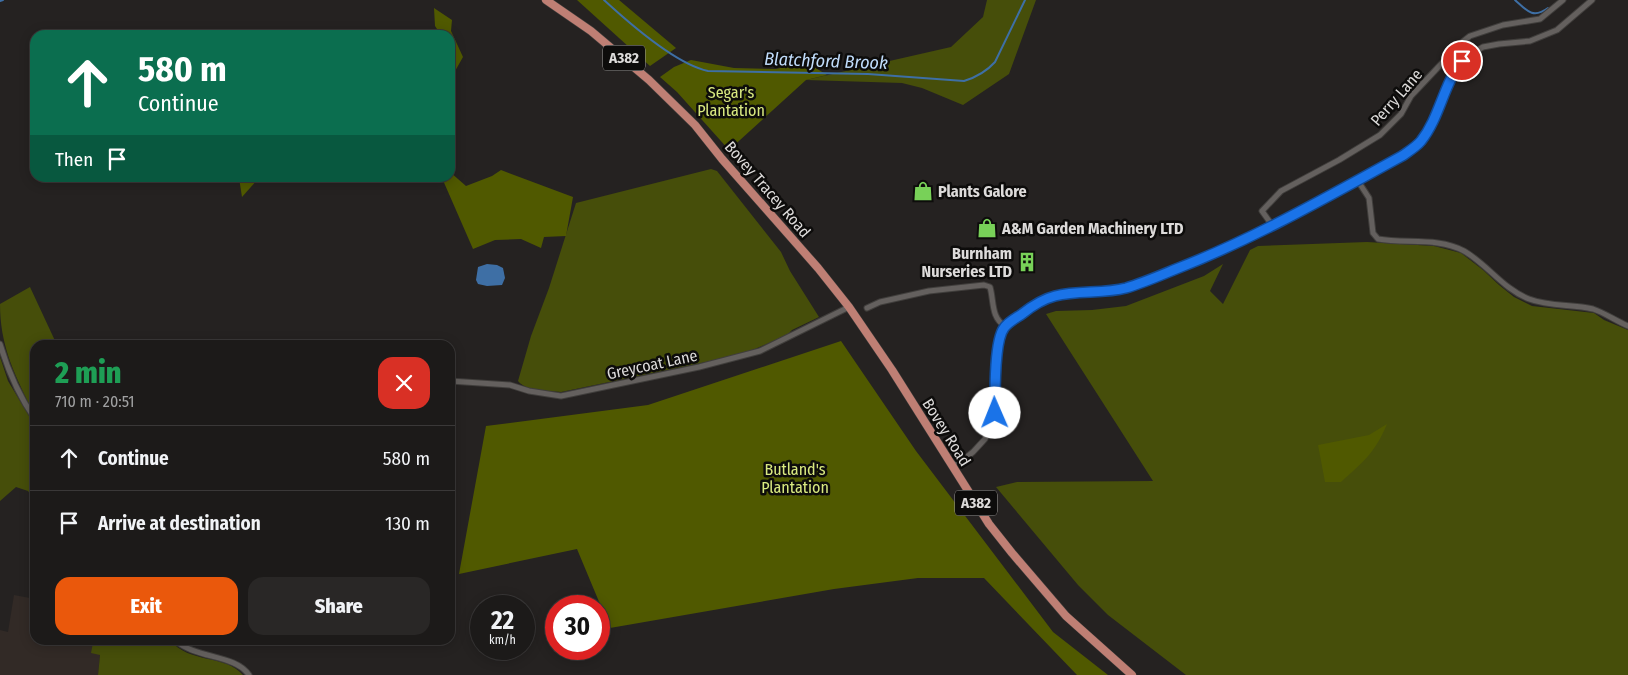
<!DOCTYPE html>
<meta charset="utf-8">
<style>
:root{--surface:#1c1a19;--page:#292726;--text:#f1f3f6;--muted:#a0a1a2;--line:#3a3838;--accent:#ea580c}
body{margin:0;font-family:"Fira Sans Condensed",sans-serif;background:var(--page);color:var(--text);height:100vh;display:flex;flex-direction:column;font-size:19px;white-space:nowrap}
*{box-sizing:border-box;margin:0}
p{font-size:16px;color:var(--muted)}
.icon{flex:none;width:28px;height:28px;fill:none;stroke:currentColor;stroke-width:2;stroke-linecap:round;stroke-linejoin:round}
.map{position:relative;flex:1;overflow:hidden}
.panel{position:absolute;left:30px;top:340px;width:425px;height:305px;display:flex;flex-direction:column;background:var(--surface);border-radius:15px;box-shadow:0 2px 12px #0003,0 0 0 1px var(--line)}
.panel>*{flex:none}
.banner{position:absolute;left:30px;top:30px;width:425px;height:152px;border-radius:15px;box-shadow:0 2px 12px #0003,0 0 0 1px var(--line);background:#0b6e4f;color:#fff;overflow:hidden}
.speed{position:absolute;left:470px;top:595px;display:flex;gap:10px;font-size:25px;font-weight:700;text-align:center}
.speed>*{display:grid;place-content:center;width:65px;height:65px;border-radius:50%;background:var(--surface);box-shadow:0 2px 12px #0003,0 0 0 1px var(--line);line-height:1}
.speed small{font-size:12px;font-weight:400}
.speed .limit{border:8px solid #d22;background:#fff;color:#111}
.pin{position:absolute;display:grid;place-items:center;width:42px;height:42px;color:#fff;margin:-21px;border:2px solid #fff;border-radius:50%;box-shadow:0 1px 5px #0007}
.me{position:absolute;width:55px;margin:-28px;rotate:359deg;stroke-linejoin:round;filter:drop-shadow(0 0 4px #0008)}
.turn{display:flex;align-items:center;gap:18px;height:105px;padding:0 25px;font-size:22px}
.turn .icon{width:65px;height:65px;stroke-width:2.5}
.turn b{display:block;font-size:35px;line-height:42px}
.then{display:flex;align-items:center;height:48px;padding:0 25px;background:#0003;gap:10px;font-size:19px}
.round{display:grid;place-items:center;flex:none;width:52px;height:52px;border-radius:15px;background:var(--page)}
.overview{display:flex;align-items:center;justify-content:space-between;height:85px;padding:0 25px}
h1{font-size:30px;font-weight:800;line-height:38px;color:#1e9e55}
.action{display:flex;gap:10px;margin-top:auto;padding:10px 25px}
.action a{flex:1;height:58px;border-radius:15px;background:var(--accent);color:#fff;font-size:20px;font-weight:800;line-height:58px;text-align:center}
.action a+a{background:var(--page);color:var(--text)}
ul{padding:0;list-style:none}
li{display:flex;align-items:center;gap:15px;height:65px;padding:0 25px;border-top:1px solid var(--line)}
li div{flex:1}
li b{display:block;font-size:19px}
li em{font-style:normal}
.map>svg:first-child{display:block}
</style>
<div class="map">
<svg width="1628" height="675" viewBox="0 0 1628 675">
<rect width="100%" height="100%" fill="#252221"/>
<path fill="#322a26" d="M14,595l21,4v41h87l-3,4 -19,11 -2,20h-98v-45l8,2z"/>
<g fill="#464e0a">
<path d="M987,0h49l-27,74 -46,31 -41,-17 -20,-5 -96,-3 145,-33 32,-30z"/>
<path d="M711,169l6,2 64,81 9,19 29,46 -27,13 -5,5 -32,14 -25,8 -169,35c-13,-1 -34,0 -43,-11l13,-45 18,-48 27,-85z"/>
<path d="M1367,242l67,4 27,7 22,17 16,15 15,12 18,9 62,7 10,7 24,10v345h-442l-78,-60 -30,-30 -82,-98 21,-5 136,-1 -107,-167 10,-3 36,-1 34,-4 78,-30 19,-12 -13,27 13,13 27,-54 8,-4z"/>
<path d="M30,287l27,58h-22v59l-5,2c-17,-35 -30,-62 -30,-102z"/>
<path d="M0,357l8,24 27,45v75l-7,-10 -12,-4 -16,14z"/>
<path d="M122,640h48c19,24 55,14 73,35h-145l2,-20 -9,-2 2,-10 26,1z"/>
</g>
<g fill="#505900">
<path d="M577,0h42l57,48 -26,18z"/>
<path d="M434,8l18,12 -1,11 12,26 -13,23 1,-30 -1,-15h-9l-6,-9z"/>
<path d="M691,60l43,8 42,1 30,-7 21,13 -21,5 -77,70 -52,-58 -17,-15 14,-10z"/>
<path d="M501,170l72,27 -7,39 -22,1 -3,11 -20,-9 -26,1 -22,9 -31,-71h8v-6l16,14 26,-10z"/>
<path d="M239,178h20l-17,19z"/>
<path d="M841,341l75,110 137,181 55,43h-31l-93,-97h-66l-84,11 -224,39 -33,-79 -118,25 27,-148 162,-21z"/>
<path d="M1387,424c-12,29 -24,38 -46,58h-16l-7,-37 51,-10z"/>
</g>
<path fill="#3e6fa5" d="M487,264l10,1 6,3 2,10 -3,7 -15,1 -9,-2 -2,-4 2,-13z"/>
<g fill="none" stroke-linecap="round" stroke-linejoin="round">
<g stroke="#3e6fa5" stroke-width="2">
<path d="M604,0c25,23 71,64 104,71l160,3 96,7c13,-4 22,-9 31,-19l30,-62"/>
<path d="M1515,0c12,11 18,19 33,8"/>
<path d="M0,1l3,-1"/>
</g>
<defs>
<g id="street">
<path d="M1358,181l11,17 4,35 5,6c28,5 60,-2 86,12 24,14 39,38 65,48 21,8 43,5 64,10 12,4 23,12 35,17"/>
<path d="M1272,225l-10,-14 19,-20 58,-31 41,-25 21,-21 10,-18 50,-53 9,-7 33,-11 37,-6 23,-19"/>
<path d="M867,308l13,-6 49,-11 55,-6 6,2c4,14 1,31 15,39"/>
<path d="M0,344c8,27 19,52 35,75"/>
<path d="M450,381l60,4 19,6 32,5 138,-29 61,-16 89,-44"/>
<path d="M951,464l12,-4 10,-8 12,-13 10,-26 1,-47 5,-33 4,-7 27,-20 21,-10 13,-3 40,-1 39,-10 93,-38 120,-63 44,-25 17,-13 8,-11 27,-61 8,-10 9,-7 12,-7 16,-3 31,-3 27,-11 35,-30"/>
<path d="M175,640c20,19 60,14 74,35"/>
</g>
<path id="primary" d="M546,0l45,31 58,49 46,45 27,34 96,109 31,39 43,63 97,154 23,29 54,63 66,59"/>
</defs>
<use href="#street" stroke="#403e3c" stroke-width="7"/>
<use href="#primary" stroke="#403e3c" stroke-width="9"/>
<use href="#street" stroke="#64605e" stroke-width="5"/>
<use href="#primary" stroke="#bf7f74" stroke-width="8"/>
</g>
<g fill="none" stroke-linecap="round" stroke-linejoin="round">
<defs>
<path id="route" d="M995,413c0,-18 -1,-72 9,-85 4,-6 12,-10 18,-14 10,-8 21,-15 33,-18 23,-6 48,-2 71,-8 17,-5 33,-12 50,-19 80,-31 151,-72 226,-113 7,-5 14,-9 19,-15 19,-24 22,-56 41,-80"/>
</defs>
<use href="#route" stroke="#114b97" stroke-width="12"/>
<use href="#route" stroke="#1a73e8" stroke-width="9"/>
</g>
<defs>
<symbol id="shop-bare" viewBox="-9 -9 18 18"><path d="M-5-2.5h2.3a2.7 3.5 0 0 1 5.4 0H5L5.5 6h-11ZM-1.5-2.5h3a1.5 2.3 0 0 0-3 0Z" fill="#78d158" stroke="#0d0c0b" stroke-width="2.5" paint-order="stroke"/></symbol>
<symbol id="building-bare" viewBox="-9 -9 18 18"><path d="M-4-6H4V6H1V3H-1V6H-4ZM-2.5-4.3h1.7v1.8h-1.7ZM.8-4.3h1.7v1.8H.8ZM-2.5-1h1.7V.8h-1.7ZM.8-1h1.7V.8H.8Z" fill="#78d158" stroke="#0d0c0b" stroke-width="2.5" paint-order="stroke"/></symbol>
</defs>
<g fill-rule="evenodd">
<use href="#shop-bare" x="909" y="177" width="28" height="28"/>
<use href="#shop-bare" x="973" y="214" width="28" height="28"/>
<use href="#building-bare" x="1013" y="248" width="28" height="28"/>
</g>
<g text-anchor="middle" stroke-width="5" stroke-linejoin="round" paint-order="stroke">
<g fill="#0d0c0b" stroke="#9f9d9c" stroke-width="1">
<rect x="603" y="45.5" width="42" height="25" rx="4"/>
<rect x="955" y="490.5" width="42" height="25" rx="4"/>
</g>
<g font-size="15" font-weight="bold" fill="#dddbda">
<text x="624" y="63">A382</text>
<text x="976" y="508">A382</text>
</g>
<g font-size="16" fill="#d9e980" stroke="#0d0c0b">
<text x="731" y="98">Segar's<tspan x="731" dy="18">Plantation</tspan></text>
<text x="795" y="475">Butland's<tspan x="795" dy="18">Plantation</tspan></text>
</g>
<g font-size="16" fill="#dddbda" stroke="#0d0c0b">
<text transform="translate(1396 97) rotate(-49)" y="6">Perry Lane</text>
<text transform="translate(768 189) rotate(49)" y="6">Bovey Tracey Road</text>
<text transform="translate(652 364) rotate(-12)" y="6">Greycoat Lane</text>
<text transform="translate(947 432) rotate(58)" y="6">Bovey Road</text>
</g>
<g font-size="16" font-weight="bold" fill="#dddbda" stroke="#0d0c0b" text-anchor="start">
<text x="938" y="197">Plants Galore</text>
<text x="1002" y="234">A&amp;M Garden Machinery LTD</text>
<text x="1012" y="259" text-anchor="end">Burnham<tspan x="1012" dy="18">Nurseries LTD</tspan></text>
</g>
<g font-size="18" font-style="italic" fill="#c0dcfb" stroke="#0d0c0b">
<text transform="translate(826 61) rotate(2)" y="6">Blatchford Brook</text>
</g>
</g>
</svg>
<div class="speed"><div>22<small>km/h</small></div><div class="limit">30</div></div>
<div class="pin" style="left:1462px;top:61px;background:#d93025"><svg class="icon" aria-label="arrive" viewBox="0 0 24 24"><path d="M6 21V4h12l-3 4 3 4H6"/></svg></div>
<svg class="me" style="left:995px;top:413px" viewBox="-20 -20 40 40"><circle r="19" fill="#fff"/><path d="M0-13L10 11 0 6-10 11z" fill="#1a73e8"/></svg>
<div class="banner">
<div class="turn"><svg class="icon" aria-label="ahead" viewBox="0 0 24 24"><path d="M12 20V5M6 11l6-6 6 6"/></svg><div><b>580 m</b>Continue</div></div>
<div class="then">Then<svg class="icon" aria-label="arrive" viewBox="0 0 24 24"><path d="M6 21V4h12l-3 4 3 4H6"/></svg></div>
</div>
<section class="panel">
<div class="overview"><div><h1>2 min</h1><p>710 m · 20:51</p></div><a class="round" style="background:#d93025;color:#fff"><svg class="icon" aria-label="close" viewBox="0 0 24 24"><path d="M6 6l12 12M18 6L6 18"/></svg></a></div>
<ul>
<li><svg class="icon" aria-label="ahead" viewBox="0 0 24 24"><path d="M12 20V5M6 11l6-6 6 6"/></svg><div><b>Continue</b></div><em>580 m</em></li>
<li><svg class="icon" aria-label="arrive" viewBox="0 0 24 24"><path d="M6 21V4h12l-3 4 3 4H6"/></svg><div><b>Arrive at destination</b></div><em>130 m</em></li>
</ul>
<div class="action"><a>Exit</a><a>Share</a></div>
</section>
</div>
